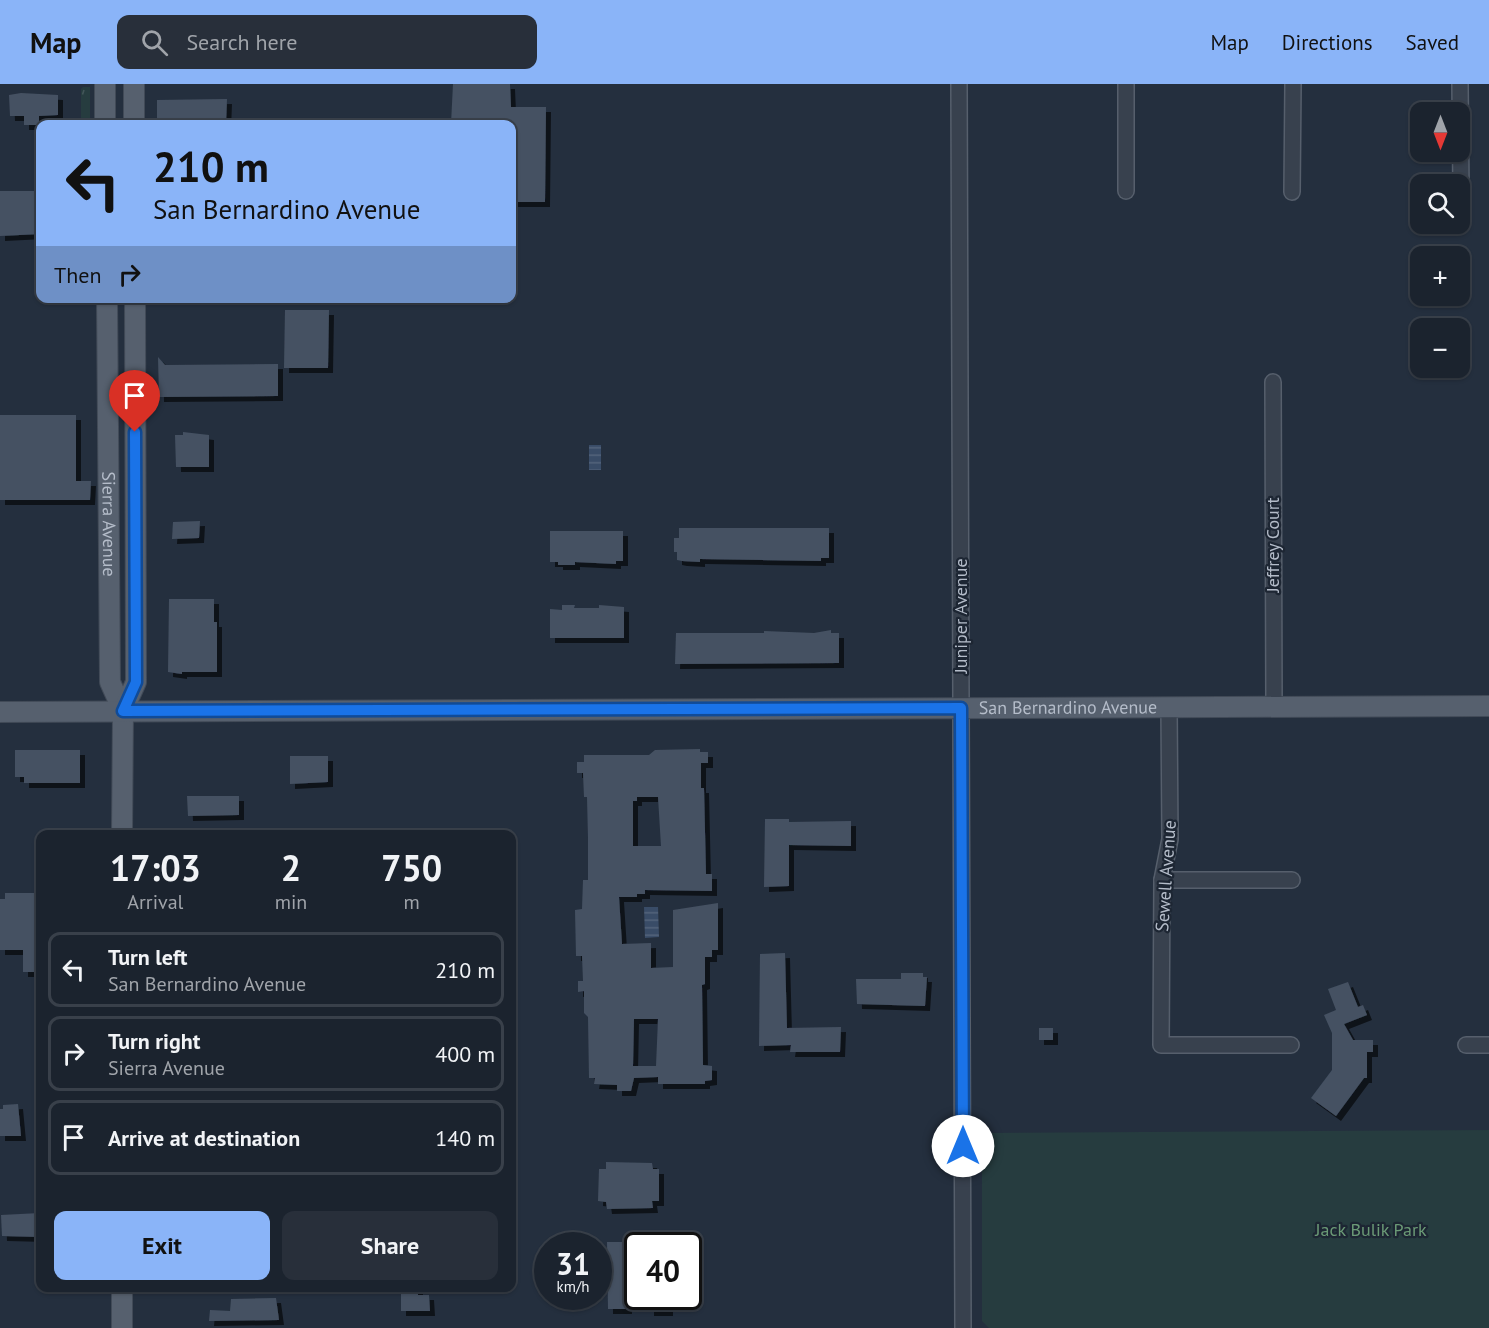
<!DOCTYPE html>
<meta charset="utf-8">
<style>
:root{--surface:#1b232e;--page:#282f3a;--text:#f1f3f6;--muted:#a0a4aa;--line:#39404a;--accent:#8ab4f8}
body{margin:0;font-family:"PT Sans",sans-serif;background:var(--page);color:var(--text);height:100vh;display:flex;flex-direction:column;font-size:22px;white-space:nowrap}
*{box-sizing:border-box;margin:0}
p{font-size:20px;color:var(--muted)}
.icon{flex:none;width:33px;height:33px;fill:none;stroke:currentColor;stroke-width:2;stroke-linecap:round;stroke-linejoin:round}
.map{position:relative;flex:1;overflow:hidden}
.side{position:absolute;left:36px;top:746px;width:480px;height:462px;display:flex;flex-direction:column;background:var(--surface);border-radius:12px;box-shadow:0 2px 4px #0004,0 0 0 2px var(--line)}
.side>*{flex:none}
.banner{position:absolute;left:36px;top:36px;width:480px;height:183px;border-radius:12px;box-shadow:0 2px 4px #0004,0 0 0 2px var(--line);background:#8ab4f8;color:#111;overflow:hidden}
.needle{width:39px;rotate:180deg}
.controls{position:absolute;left:1410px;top:18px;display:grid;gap:12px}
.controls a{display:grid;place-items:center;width:60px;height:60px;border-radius:12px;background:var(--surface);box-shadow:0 2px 4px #0004,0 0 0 2px var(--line);font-size:30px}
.speed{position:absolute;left:534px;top:1148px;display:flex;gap:12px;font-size:30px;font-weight:700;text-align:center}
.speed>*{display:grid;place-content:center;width:78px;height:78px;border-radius:50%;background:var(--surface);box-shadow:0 2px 4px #0004,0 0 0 2px var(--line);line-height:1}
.speed small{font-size:15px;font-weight:400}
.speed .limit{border:3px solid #111;border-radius:9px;background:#fff;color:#111}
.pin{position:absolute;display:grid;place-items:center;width:51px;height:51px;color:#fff;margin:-62px -26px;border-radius:50% 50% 50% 0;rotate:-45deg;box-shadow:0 0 6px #0007}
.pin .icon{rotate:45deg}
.me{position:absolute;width:66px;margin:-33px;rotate:0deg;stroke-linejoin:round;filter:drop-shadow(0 0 4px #0008)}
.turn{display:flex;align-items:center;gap:21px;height:126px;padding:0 18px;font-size:27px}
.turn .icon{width:78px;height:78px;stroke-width:2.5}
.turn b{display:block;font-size:42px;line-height:51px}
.then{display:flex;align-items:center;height:57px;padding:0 18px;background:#0003;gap:12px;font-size:22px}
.eta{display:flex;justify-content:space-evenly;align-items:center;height:102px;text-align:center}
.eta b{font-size:36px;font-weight:800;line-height:42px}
.action{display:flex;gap:12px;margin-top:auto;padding:12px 18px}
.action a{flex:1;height:69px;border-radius:12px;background:var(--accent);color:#111;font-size:24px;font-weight:800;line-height:69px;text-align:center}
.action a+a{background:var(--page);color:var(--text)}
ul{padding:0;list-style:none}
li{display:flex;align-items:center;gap:18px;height:75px;margin:0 12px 9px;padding:0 6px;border:3px solid var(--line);border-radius:12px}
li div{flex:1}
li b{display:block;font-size:22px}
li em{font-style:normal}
header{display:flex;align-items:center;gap:36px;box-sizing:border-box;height:84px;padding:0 30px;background:var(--accent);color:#111}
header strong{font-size:28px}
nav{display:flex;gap:33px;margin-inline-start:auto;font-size:21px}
.search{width:420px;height:54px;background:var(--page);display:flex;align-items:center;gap:15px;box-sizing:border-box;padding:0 21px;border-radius:12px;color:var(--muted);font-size:22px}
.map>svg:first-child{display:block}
</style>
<header>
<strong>Map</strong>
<div class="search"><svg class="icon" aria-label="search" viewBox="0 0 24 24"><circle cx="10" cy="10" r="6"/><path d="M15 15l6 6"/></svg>Search here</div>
<nav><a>Map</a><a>Directions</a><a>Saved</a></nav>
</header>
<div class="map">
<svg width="1489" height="1244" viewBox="0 0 1489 1244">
<defs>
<pattern id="grass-tufts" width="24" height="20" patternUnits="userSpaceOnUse" patternTransform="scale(1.5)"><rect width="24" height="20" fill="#263c3f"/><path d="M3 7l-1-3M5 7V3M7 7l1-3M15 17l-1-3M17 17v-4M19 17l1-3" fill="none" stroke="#435659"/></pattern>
<pattern id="water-rules" width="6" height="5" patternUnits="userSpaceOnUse" patternTransform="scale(1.5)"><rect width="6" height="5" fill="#394c67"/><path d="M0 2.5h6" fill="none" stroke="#53647b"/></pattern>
<filter id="shadow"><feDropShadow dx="5" dy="5" stdDeviation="0" flood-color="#0009"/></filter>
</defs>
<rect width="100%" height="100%" fill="#242f3e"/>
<path fill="url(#grass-tufts)" d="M83,3h7v37h-9v-35z"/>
<path fill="#263c3f" d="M1489,1046v198h-500l-7,-7v-188z"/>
<g fill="url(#water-rules)">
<rect x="589" y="361" width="12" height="25"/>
<path d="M644,823h14l1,30 -14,1z"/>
</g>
<g fill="#455162" fill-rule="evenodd" filter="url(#shadow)">
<path d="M453,0h57l1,23h35l-1,95h-33v-78h-61z"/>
<path d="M21,9l37,2v20l-19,1v9h-15v-9h-14l-1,-21z"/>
<path d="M227,15l-1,25h-69v-24z"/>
<path d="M0,107h40v43l-40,2z"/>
<path d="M285,226h44l-1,58h-44z"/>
<path d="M158,273l7,8 113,-1v32l-119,1z"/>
<path d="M0,331h76v66h15l-1,19h-90z"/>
<path d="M183,348l26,3v32h-33l-1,-32h8z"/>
<path d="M200,437l-1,17 -27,1 1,-17z"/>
<path d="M679,444h150v30h-8v3l-121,-2v3l-18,-1 -5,-1v-8h-3v-14h5z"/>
<path d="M550,447h73v30h-7v3l-41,-2v3h-17v-3h-8z"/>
<path d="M169,515h45v23h3v50h-35v2l-14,-2z"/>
<path d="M562,521h13l-1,3h25v-3l25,2v31h-74v-29l12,1z"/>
<path d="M831,546v3h8v30l-164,1 1,-31h88v-2l50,2z"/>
<path d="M700,665v3h8v11h-7v25h3l2,86h6v17l-67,-1v4h-8v3h-18l3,47 29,-1v25l22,-1v-57l45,-7v47h-6v7h-7v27l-3,1 1,80 9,1v14l-7,1v3h-47v-7l-24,1 -3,13h-14v-6l-23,-1 1,-6h-6l-1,-61 -4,-4v-22l-6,1v-11h5l-1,-25h-6l-1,-46 7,-1 1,-29h5v-42l-1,-41h-3l-1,-24h-6v-11h7v-7h65l6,-5zM637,713h21l3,49h-28v-45h4zM634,935h24l-2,47h-23z"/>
<path d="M15,666h65v33h-56v-6h-9z"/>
<path d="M290,672h38v26l-38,2z"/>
<path d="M187,712h52v19l-51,1z"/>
<path d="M765,735h24v3l62,-1v25l-62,-1v41l-25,1z"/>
<path d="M5,809h35v79h-17v-22h-23v-51h5z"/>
<path d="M785,869l2,75 54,-1 -1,25h-50l1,-7 -32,1 1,-92z"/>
<path d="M901,889h22v4h4l-2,29 -68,-2 -1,-25h45z"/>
<path d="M1348,898l10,25 5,-2 4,10 -23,9 9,16h20v12h-6v26h-3l-28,38 -25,-18 21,-28v-37l-8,-18 12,-5 -8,-21z"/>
<rect x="1039" y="944" width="14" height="12"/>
<path d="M18,1020l3,32h-21v-27h3v-4z"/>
<path d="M606,1078l46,1 1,6h6v32h-7l1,7 -46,1 -1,-7 -8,-1 1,-32h7z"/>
<path d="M40,1129v24l-38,-1 -1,-21z"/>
<rect x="652" y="1148" width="16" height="13"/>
<path d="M607,1158h15v19h4l1,48h-19z"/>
<path d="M401,1203h17v8h11l1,16h-29z"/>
<rect x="649" y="1212" width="19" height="15"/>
<path d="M276,1214l3,22 -70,1 1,-11 20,1 1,-12z"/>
</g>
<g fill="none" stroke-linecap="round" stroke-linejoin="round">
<defs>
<g id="minor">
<path d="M959,0l4,1244"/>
<path d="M1126,0v107"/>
<path d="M1460,0l1,106"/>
<path d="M1292,108l1,-108"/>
<path d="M1273,298l1,325"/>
<path d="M1169,623l1,132 -8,41 -1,165h130"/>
<path d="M1162,796h130"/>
<path d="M1466,961h23"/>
</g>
<g id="major">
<path d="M105,0v40"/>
<path d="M134,0v40"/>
<path id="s1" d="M107,214l3,384 13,29 -1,123"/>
<path d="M123,627l13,-29 -1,-384"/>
<path id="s2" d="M0,628l1489,-6"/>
<path d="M122,1244v-41"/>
</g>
</defs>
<use href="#minor" stroke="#565f6c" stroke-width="18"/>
<use href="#major" stroke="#414a57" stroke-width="22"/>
<use href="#minor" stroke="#38414e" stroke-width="15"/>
<use href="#major" stroke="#56606e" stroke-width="20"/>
</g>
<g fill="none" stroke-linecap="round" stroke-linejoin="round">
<defs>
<path id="route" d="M135,348l1,250 -13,29 838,-3 2,438"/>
</defs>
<use href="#route" stroke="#114b97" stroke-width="15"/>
<use href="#route" stroke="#1a73e8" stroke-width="10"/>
</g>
<g text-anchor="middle" stroke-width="4.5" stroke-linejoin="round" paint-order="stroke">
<g font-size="18" fill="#b4bcc9" stroke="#1d2633">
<text dy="6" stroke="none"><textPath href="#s1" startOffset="226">Sierra Avenue</textPath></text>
<text transform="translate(1273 461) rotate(-90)" y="6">Jeffrey Court</text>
<text transform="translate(961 532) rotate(-90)" y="6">Juniper Avenue</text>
<text dy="6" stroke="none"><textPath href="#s2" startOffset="1068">San Bernardino Avenue</textPath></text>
<text transform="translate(1166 792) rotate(-86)" y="6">Sewell Avenue</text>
</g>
<g font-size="18" fill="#6b9a76" stroke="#1d2633">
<text x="1371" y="1152">Jack Bulik Park</text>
</g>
</g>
</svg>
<div class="controls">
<a><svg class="needle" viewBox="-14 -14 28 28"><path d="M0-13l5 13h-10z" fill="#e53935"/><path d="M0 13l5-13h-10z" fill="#a0a4aa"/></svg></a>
<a><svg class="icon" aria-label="search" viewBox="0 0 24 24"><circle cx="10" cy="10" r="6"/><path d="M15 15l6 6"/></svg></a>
<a>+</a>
<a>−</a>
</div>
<div class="speed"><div>31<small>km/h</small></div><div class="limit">40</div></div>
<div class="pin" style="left:135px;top:348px;background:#d93025"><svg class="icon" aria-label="arrive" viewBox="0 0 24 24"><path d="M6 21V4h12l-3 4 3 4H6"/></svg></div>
<svg class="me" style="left:963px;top:1062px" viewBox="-20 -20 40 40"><circle r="19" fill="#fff"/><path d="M0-13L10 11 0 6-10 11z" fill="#1a73e8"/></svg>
<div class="banner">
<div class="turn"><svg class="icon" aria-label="left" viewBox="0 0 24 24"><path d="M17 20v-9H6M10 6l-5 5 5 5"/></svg><div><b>210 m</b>San Bernardino Avenue</div></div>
<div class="then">Then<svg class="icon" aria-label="right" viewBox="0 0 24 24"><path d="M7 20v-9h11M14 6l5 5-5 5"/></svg></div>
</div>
<section class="side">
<div class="eta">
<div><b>17:03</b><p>Arrival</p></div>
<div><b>2</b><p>min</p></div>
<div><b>750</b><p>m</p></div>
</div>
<ul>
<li><svg class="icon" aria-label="left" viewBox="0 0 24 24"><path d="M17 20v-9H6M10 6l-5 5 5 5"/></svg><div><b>Turn left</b><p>San Bernardino Avenue</p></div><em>210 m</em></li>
<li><svg class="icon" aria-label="right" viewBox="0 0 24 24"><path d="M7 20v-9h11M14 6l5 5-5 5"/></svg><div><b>Turn right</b><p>Sierra Avenue</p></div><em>400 m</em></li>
<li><svg class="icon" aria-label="arrive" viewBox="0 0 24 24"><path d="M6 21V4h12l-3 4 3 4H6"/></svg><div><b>Arrive at destination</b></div><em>140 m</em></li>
</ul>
<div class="action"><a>Exit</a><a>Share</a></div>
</section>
</div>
